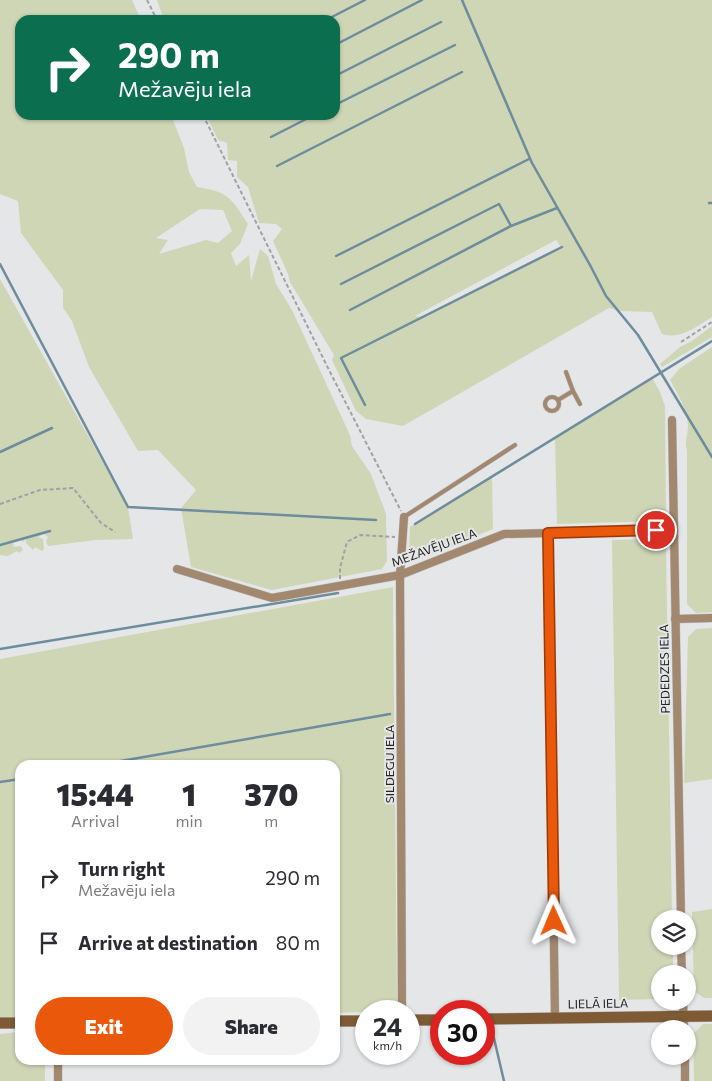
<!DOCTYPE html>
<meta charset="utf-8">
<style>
:root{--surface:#fff;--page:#f2f2f3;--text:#2b2b33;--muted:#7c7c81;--accent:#ea580c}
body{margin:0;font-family:Commissioner,sans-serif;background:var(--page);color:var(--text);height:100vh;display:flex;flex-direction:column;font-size:19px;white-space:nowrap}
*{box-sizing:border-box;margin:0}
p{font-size:16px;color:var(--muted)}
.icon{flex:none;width:28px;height:28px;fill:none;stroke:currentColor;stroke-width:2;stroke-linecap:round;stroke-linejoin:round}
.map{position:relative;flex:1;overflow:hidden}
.details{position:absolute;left:15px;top:760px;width:325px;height:305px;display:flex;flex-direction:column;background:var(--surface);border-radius:15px;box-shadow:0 1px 4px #0004}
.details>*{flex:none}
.top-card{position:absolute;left:15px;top:15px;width:325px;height:105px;border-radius:15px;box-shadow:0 1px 4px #0004;background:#0b6e4f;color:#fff;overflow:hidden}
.tools{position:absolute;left:651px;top:910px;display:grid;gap:10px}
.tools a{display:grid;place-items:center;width:45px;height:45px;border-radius:50%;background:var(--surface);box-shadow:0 1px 4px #0004;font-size:25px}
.speed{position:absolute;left:355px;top:1000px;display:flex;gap:10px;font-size:25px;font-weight:700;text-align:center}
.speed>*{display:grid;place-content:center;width:65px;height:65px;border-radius:50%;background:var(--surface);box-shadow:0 1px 4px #0004;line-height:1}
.speed small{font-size:12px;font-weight:400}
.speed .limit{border:8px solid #d22;background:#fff;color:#111}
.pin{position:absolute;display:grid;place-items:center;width:42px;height:42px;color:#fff;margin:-21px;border:2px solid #fff;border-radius:50%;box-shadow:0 1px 5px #0007}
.me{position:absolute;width:55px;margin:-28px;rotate:359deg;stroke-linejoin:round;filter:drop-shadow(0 0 4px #0008)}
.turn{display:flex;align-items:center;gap:18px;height:105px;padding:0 20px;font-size:22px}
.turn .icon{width:65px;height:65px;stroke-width:2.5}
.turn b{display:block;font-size:35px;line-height:42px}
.eta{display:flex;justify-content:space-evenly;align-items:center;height:85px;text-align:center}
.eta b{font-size:30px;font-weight:800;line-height:35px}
.cta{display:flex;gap:10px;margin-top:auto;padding:10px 20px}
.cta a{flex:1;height:58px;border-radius:30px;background:var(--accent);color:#fff;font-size:20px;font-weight:800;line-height:58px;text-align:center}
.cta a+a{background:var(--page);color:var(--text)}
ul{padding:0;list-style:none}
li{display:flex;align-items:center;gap:15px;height:65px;padding:0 20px}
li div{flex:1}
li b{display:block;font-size:19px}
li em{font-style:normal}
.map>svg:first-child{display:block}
</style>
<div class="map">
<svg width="712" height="1081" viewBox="0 0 712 1081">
<rect width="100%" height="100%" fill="#e5e6e8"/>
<g fill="#cfd6b6" fill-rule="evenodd">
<path d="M0,0h132l9,20h-121v95h151l13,33 5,24 8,15c32,5 34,11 51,37l-8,20 -9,9 5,13 13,-11 2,26 9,-32 8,7 8,28 16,26 58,125 2,11 19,28 15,40 1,47 -5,8 -110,21 -81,-23 -10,-59 15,-18 -38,-40 -20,1 -49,-84 -17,-46 -9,-13v-18l-42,-57 -3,-32 -18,-7zM200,209l23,1 9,21 -14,12 -12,-3 -47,14 9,-14 -12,-2z"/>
<path d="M157,0h555v317c-15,9 -31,23 -50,17l-10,-22 -32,-1 -11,-3 -206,118 -37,-7 -10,-8 -24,-51 2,-5 -44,-73 -2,-8 -15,-33 9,-12 -6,-5 -17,-1 -11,-36 -11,-10v-16l-9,-1 -1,-17 -9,-3 -12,-25h129v-95h-171zM556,240l5,7 -139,70 -7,-1z"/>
<path d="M0,279l128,228 5,32 -37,1 -48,6 -2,-5 2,-4 -4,-3 -6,3 5,2 1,10 -2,2 -7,-4 -2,3 -7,-7v-4l-3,3 -5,-3 -5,4 1,4 7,-1 2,4 -4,3 -2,-2 -9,5 -8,-1z"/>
<path d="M712,326v11l-50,30 -2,-3 20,-17 12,-6z"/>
<path d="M712,347v265l-16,1 -9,-9v-154c-3,-9 1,-15 1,-24 -1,-18 -10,-31 -18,-46l9,-11z"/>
<path d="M652,378l8,14 5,14 1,108 -8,7 -101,3 -2,-86z"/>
<path d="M492,477l1,52 -67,28 -3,-6 -14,5 1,-29z"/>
<path d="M659,539l7,7 6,373h-12v27h13v28h-13v25l-41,1 -7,-460z"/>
<path d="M393,587l4,414 -8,10 -54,2v-248h-315v252h-20v-358z"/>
<path d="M712,628v151l-28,4 4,-146 8,-8z"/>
<path d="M712,909v89h-8l-10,-7 -2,-79z"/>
<path d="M703,1024h9v57h-18l-1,-47z"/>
<path d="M20,1032v28h25v21h-45v-47z"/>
</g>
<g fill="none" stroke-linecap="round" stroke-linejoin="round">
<g stroke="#6d8d9d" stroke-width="2.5">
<path d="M462,0l70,163 58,102 16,31 32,39 74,122"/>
<path d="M326,20l39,-20"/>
<path d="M335,45l87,-45"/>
<path d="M335,76l106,-54"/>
<path d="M335,105l120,-60"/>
<path d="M271,137l43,-22"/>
<path d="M277,166l185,-94"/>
<path d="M709,203h3"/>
<path d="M336,256l193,-97"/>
<path d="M0,264l128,243 248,13"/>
<path d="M341,284l158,-80 12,22"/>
<path d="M350,310l161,-84 46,-18"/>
<path d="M365,405l-24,-47 221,-111"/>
<path d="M0,452l52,-24"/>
<path d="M415,524l297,-183"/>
<path d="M0,545l50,-14"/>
<path d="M0,649l338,-56"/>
<path d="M98,765l292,-51"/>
<path d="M0,782l20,-3"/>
<path d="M484,1026l8,4 12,51"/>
</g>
<defs>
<g id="lane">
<path d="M566,372l7,19"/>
<circle cx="552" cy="404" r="7"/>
<path d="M558,400l15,-9 7,13"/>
<path d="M404,517l111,-72"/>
</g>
<g id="street">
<path d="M672,420l9,499"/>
<path d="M548,533l7,485"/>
<path d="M177,569l95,29 128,-23 104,-41 169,-4"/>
<path d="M675,619l37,-1"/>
<path d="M681,946l1,28"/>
<path d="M683,1001l1,28"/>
<path d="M402,1011l-2,-436 4,-58"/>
<path d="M685,1056v25"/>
<path d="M58,1060v21"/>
</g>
<g id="secondary">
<path d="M484,1019l228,-3"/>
<path d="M409,1020h32"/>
<path d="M335,1021h31"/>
<path d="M0,1023h20"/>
</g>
</defs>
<use href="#lane" stroke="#c2c3c5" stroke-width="5"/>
<use href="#street" stroke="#c2c3c5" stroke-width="9"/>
<use href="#secondary" stroke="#c2c3c5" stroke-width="12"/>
<g stroke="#a1a1a3" stroke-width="2" stroke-dasharray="4 2.5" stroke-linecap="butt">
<path d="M147,0l10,20"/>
<path d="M203,115l126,255 72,141"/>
<path d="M681,342l31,-20"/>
<path d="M0,504l40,-14 33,-2 28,35 14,9"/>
<path d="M340,579v-11l7,-26 13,-7 35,2"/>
</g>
<use href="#lane" stroke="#a1886f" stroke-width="4"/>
<use href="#street" stroke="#a1886f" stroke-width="8"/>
<use href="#secondary" stroke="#7e5a35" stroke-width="11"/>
</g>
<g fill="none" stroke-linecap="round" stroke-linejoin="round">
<defs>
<path id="route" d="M554,921l-6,-388 108,-3"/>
</defs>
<use href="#route" stroke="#983908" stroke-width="12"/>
<use href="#route" stroke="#ea580c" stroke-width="9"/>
</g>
<g text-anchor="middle" stroke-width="4" stroke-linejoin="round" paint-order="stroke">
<g font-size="12" fill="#232324" stroke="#e5e6e8">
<text transform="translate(434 548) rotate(-20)" y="4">MEŽAVĒJU IELA</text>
<text transform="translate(665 669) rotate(-91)" y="4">PEDEDZES IELA</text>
<text transform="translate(390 764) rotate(-90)" y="4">SILDEGU IELA</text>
<text transform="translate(598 1004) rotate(-1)" y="4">LIELĀ IELA</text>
</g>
</g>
</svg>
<div class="tools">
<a><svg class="icon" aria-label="layers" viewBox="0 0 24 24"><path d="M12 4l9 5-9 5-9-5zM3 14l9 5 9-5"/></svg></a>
<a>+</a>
<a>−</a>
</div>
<div class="speed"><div>24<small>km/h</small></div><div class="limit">30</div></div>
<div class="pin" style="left:656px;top:530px;background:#d93025"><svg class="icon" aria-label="arrive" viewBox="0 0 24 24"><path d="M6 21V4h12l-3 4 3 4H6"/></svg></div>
<svg class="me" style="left:554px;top:921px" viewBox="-20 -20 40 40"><path d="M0-17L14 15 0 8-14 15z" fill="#ea580c" stroke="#fff" stroke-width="4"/></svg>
<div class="top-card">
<div class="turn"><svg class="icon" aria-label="right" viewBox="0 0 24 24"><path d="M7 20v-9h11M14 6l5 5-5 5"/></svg><div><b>290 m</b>Mežavēju iela</div></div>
</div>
<section class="details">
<div class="eta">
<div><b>15:44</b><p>Arrival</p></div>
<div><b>1</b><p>min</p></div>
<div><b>370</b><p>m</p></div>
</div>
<ul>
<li><svg class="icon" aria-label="right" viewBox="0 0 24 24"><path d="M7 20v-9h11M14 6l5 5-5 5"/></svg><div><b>Turn right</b><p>Mežavēju iela</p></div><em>290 m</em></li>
<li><svg class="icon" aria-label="arrive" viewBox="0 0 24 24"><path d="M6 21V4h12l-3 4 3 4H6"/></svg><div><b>Arrive at destination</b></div><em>80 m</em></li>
</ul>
<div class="cta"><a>Exit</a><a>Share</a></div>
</section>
</div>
